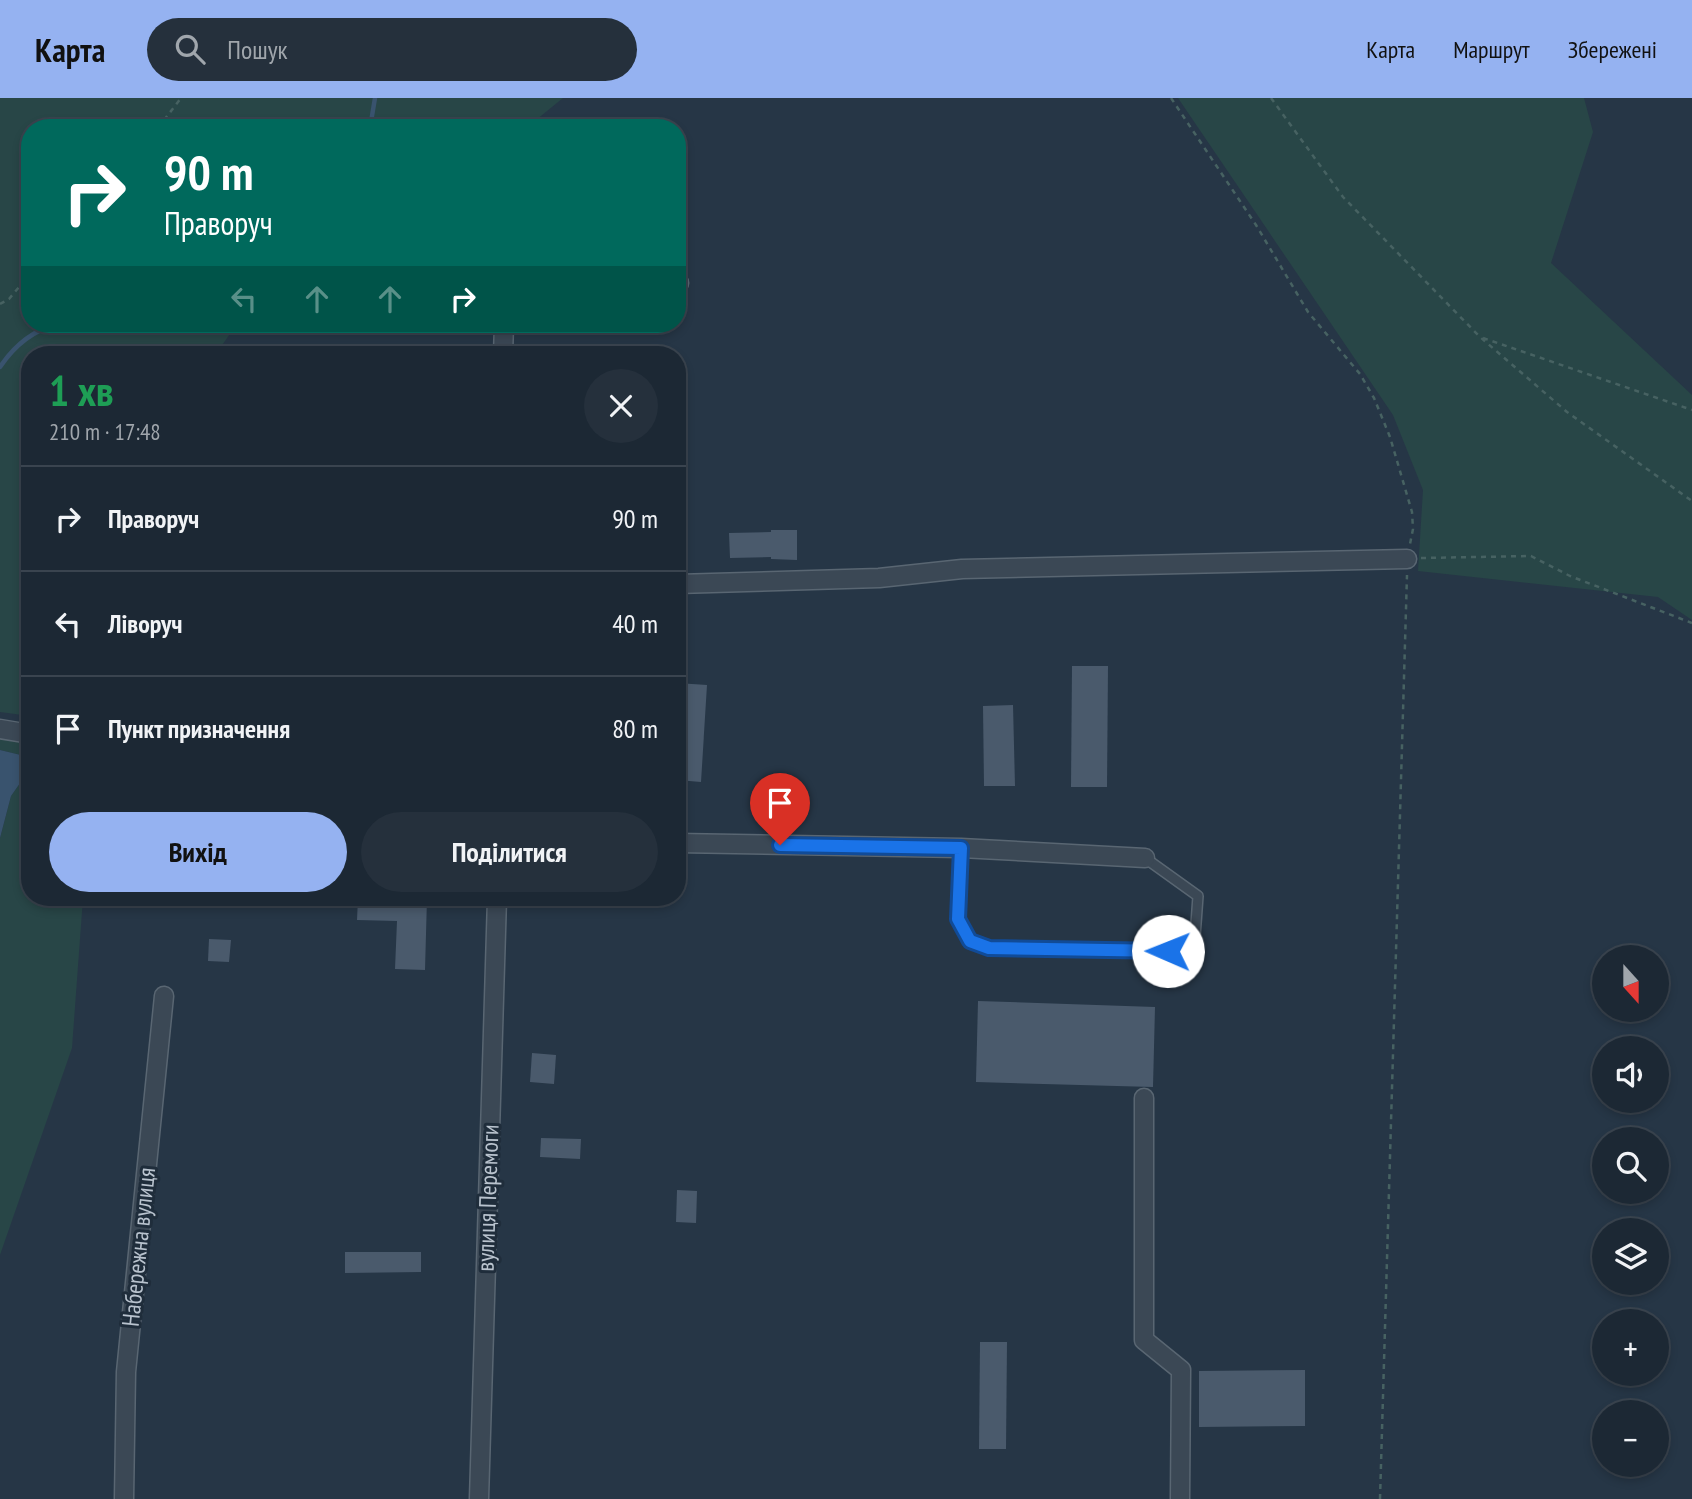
<!DOCTYPE html>
<html lang="uk">
<meta charset="utf-8">
<style>
:root{--surface:#1c2834;--page:#25303c;--text:#f1f3f6;--muted:#a0a6ac;--line:#3a444f;--accent:#95b2f1}
body{margin:0;font-family:"PT Sans Narrow",sans-serif;background:var(--page);color:var(--text);height:100vh;display:flex;flex-direction:column;font-size:26px;white-space:nowrap}
*{box-sizing:border-box;margin:0}
p{font-size:23px;color:var(--muted)}
.icon{flex:none;width:38px;height:38px;fill:none;stroke:currentColor;stroke-width:2;stroke-linecap:round;stroke-linejoin:round}
.map{position:relative;flex:1;overflow:hidden}
.panel{position:absolute;left:21px;top:248px;width:665px;height:560px;display:flex;flex-direction:column;background:var(--surface);border-radius:28px;box-shadow:0 4px 10px #0003,0 0 0 2px var(--line)}
.panel>*{flex:none}
.banner{position:absolute;left:21px;top:21px;width:665px;height:214px;border-radius:28px;box-shadow:0 4px 10px #0003,0 0 0 2px var(--line);background:#00695c;color:#fff;overflow:hidden}
.needle{width:46px;rotate:159deg}
.controls{position:absolute;left:1592px;top:847px;display:grid;gap:14px}
.controls a{display:grid;place-items:center;width:77px;height:77px;border-radius:50%;background:var(--surface);box-shadow:0 4px 10px #0003,0 0 0 2px var(--line);font-size:35px}
.pin{position:absolute;display:grid;place-items:center;width:60px;height:60px;color:#fff;margin:-72px -30px;border-radius:50% 50% 50% 0;rotate:-45deg;box-shadow:0 0 7px #0007}
.pin .icon{rotate:45deg}
.me{position:absolute;width:77px;margin:-38px;rotate:271deg;stroke-linejoin:round;filter:drop-shadow(0 0 5px #0008)}
.turn{display:flex;align-items:center;gap:24px;height:147px;padding:0 28px;font-size:32px}
.turn .icon{width:91px;height:91px;stroke-width:2.5}
.turn b{display:block;font-size:49px;line-height:60px}
.lanes{display:flex;align-items:center;height:66px;padding:0 28px;background:#0003;justify-content:center;gap:35px;direction:ltr}
.lanes .off{opacity:.35}
.round{display:grid;place-items:center;flex:none;width:74px;height:74px;border-radius:37px;background:var(--page)}
.headline{display:flex;align-items:center;justify-content:space-between;height:119px;padding:0 28px}
h1{font-size:42px;font-weight:600;line-height:52px;color:#1e9e55}
.action{display:flex;gap:14px;margin-top:auto;padding:14px 28px}
.action a{flex:1;height:80px;border-radius:42px;background:var(--accent);color:#111;font-size:28px;font-weight:600;line-height:80px;text-align:center}
.action a+a{background:var(--page);color:var(--text)}
ul{padding:0;list-style:none}
li{display:flex;align-items:center;gap:21px;height:105px;padding:0 28px;border-top:2px solid var(--line)}
li div{flex:1}
li b{display:block;font-size:26px}
li em{font-style:normal}
header{display:flex;align-items:center;gap:42px;box-sizing:border-box;height:98px;padding:0 35px;background:var(--accent);color:#111}
header strong{font-size:33px}
nav{display:flex;gap:38px;margin-inline-start:auto;font-size:24px}
.search{width:490px;height:63px;background:var(--page);display:flex;align-items:center;gap:18px;box-sizing:border-box;padding:0 24px;border-radius:38px;color:var(--muted);font-size:26px}
.map>svg:first-child{display:block}
</style>
<header>
<strong>Карта</strong>
<div class="search"><svg class="icon" aria-label="search" viewBox="0 0 24 24"><circle cx="10" cy="10" r="6"/><path d="M15 15l6 6"/></svg>Пошук</div>
<nav><a>Карта</a><a>Маршрут</a><a>Збережені</a></nav>
</header>
<div class="map">
<svg width="1692" height="1401" viewBox="0 0 1692 1401">
<rect width="100%" height="100%" fill="#263646"/>
<g fill="#284647">
<path d="M0,0h563l-27,22 -14,8h-97l-10,-7 -7,7h-378v196h207l-22,31h-185v361l-30,-4z"/>
<path d="M1178,0h406l9,34 -42,131 141,132v225l-34,-23 -240,-26 5,-81 -30,-75z"/>
<path d="M0,638l30,5v21l-5,-6 -25,-6z"/>
<path d="M30,671v129h53l-11,150 -72,207v-417l11,-42z"/>
</g>
<path fill="#39536e" d="M0,652l25,6 5,6v7l-19,27 -11,42z"/>
<g fill="none" stroke-linecap="round" stroke-linejoin="round">
<g stroke="#39536e" stroke-width="4.5">
<path d="M370,30l5,-30"/>
<path d="M0,269c14,-21 31,-36 57,-43"/>
</g>
</g>
<g fill="#4a5a6c">
<path d="M771,432h26v30l-26,-1v-2l-41,1 -1,-25 42,-1z"/>
<path d="M1072,568h36l-1,121h-36z"/>
<path d="M677,585l30,2 -6,97 -24,-2z"/>
<path d="M1013,607l2,81h-31l-1,-80z"/>
<path d="M358,800h69l-2,72 -30,-1 2,-48 -40,-1z"/>
<path d="M209,841l22,1 -2,22 -21,-1z"/>
<path d="M978,903l177,6 -2,80 -177,-5z"/>
<path d="M532,955l24,2 -2,29 -24,-2z"/>
<path d="M541,1040l40,1 -1,20 -40,-2z"/>
<path d="M677,1092l20,1 -1,32 -20,-1z"/>
<path d="M345,1154h76v20l-76,1z"/>
<path d="M980,1244h27l-1,107h-27z"/>
<path d="M1305,1272v56l-106,1v-56z"/>
</g>
<g fill="none" stroke-linecap="round" stroke-linejoin="round">
<defs>
<path id="service" d="M961,750l-2,71 11,22 19,7 205,3 4,-55 -53,-38"/>
<g id="minor">
<path d="M677,185h2"/>
<path d="M503,257l1,-31"/>
<path d="M677,486l202,-6 83,-9 445,-10"/>
<path d="M0,631l30,5"/>
<path d="M677,745l284,5 184,10"/>
<path d="M1144,1000v242l37,30 -1,129"/>
<path d="M124,1401l2,-127 38,-376"/>
<path d="M479,1401l18,-601"/>
</g>
</defs>
<use href="#service" stroke="#596672" stroke-width="12"/>
<use href="#minor" stroke="#596672" stroke-width="21"/>
<g stroke="#476262" stroke-width="2.5" stroke-dasharray="5 5" stroke-linecap="butt">
<path d="M1171,0l85,127 52,87 52,62 14,24 16,39 22,75 1,17 -3,15"/>
<path d="M1271,0l72,99 137,140 87,75 125,89"/>
<path d="M158,30l23,-30"/>
<path d="M0,206l9,-5 21,-25"/>
<path d="M1483,240l209,72"/>
<path d="M1421,460l110,-2 39,20 122,47"/>
<path d="M1380,1401l27,-924"/>
</g>
<use href="#service" stroke="#3b4855" stroke-width="9"/>
<use href="#minor" stroke="#3b4855" stroke-width="18"/>
</g>
<g fill="none" stroke-linecap="round" stroke-linejoin="round">
<defs>
<path id="route" d="M780,747l181,3 -3,71 12,22 19,7 179,3"/>
</defs>
<use href="#route" stroke="#114b97" stroke-width="18"/>
<use href="#route" stroke="#1a73e8" stroke-width="12"/>
</g>
<g text-anchor="middle" stroke-width="6" stroke-linejoin="round" paint-order="stroke">
<g font-size="24" fill="#b9c3ce" stroke="#1f2d3b">
<text transform="translate(488 1100) rotate(-88)" y="8">вулиця Перемоги</text>
<text transform="translate(139 1149) rotate(-84)" y="8">Набережна вулиця</text>
</g>
</g>
</svg>
<div class="controls">
<a><svg class="needle" viewBox="-14 -14 28 28"><path d="M0-13l5 13h-10z" fill="#e53935"/><path d="M0 13l5-13h-10z" fill="#a0a6ac"/></svg></a>
<a><svg class="icon" aria-label="sound" viewBox="0 0 24 24"><path d="M4 9h4l5-4v14l-5-4H4zM17 9q2 3 0 6"/></svg></a>
<a><svg class="icon" aria-label="search" viewBox="0 0 24 24"><circle cx="10" cy="10" r="6"/><path d="M15 15l6 6"/></svg></a>
<a><svg class="icon" aria-label="layers" viewBox="0 0 24 24"><path d="M12 4l9 5-9 5-9-5zM3 14l9 5 9-5"/></svg></a>
<a>+</a>
<a>−</a>
</div>
<div class="pin" style="left:780px;top:747px;background:#d93025"><svg class="icon" aria-label="arrive" viewBox="0 0 24 24"><path d="M6 21V4h12l-3 4 3 4H6"/></svg></div>
<svg class="me" style="left:1168px;top:853px" viewBox="-20 -20 40 40"><circle r="19" fill="#fff"/><path d="M0-13L10 11 0 6-10 11z" fill="#1a73e8"/></svg>
<div class="banner">
<div class="turn"><svg class="icon" aria-label="right" viewBox="0 0 24 24"><path d="M7 20v-9h11M14 6l5 5-5 5"/></svg><div><b>90 m</b>Праворуч</div></div>
<div class="lanes"><svg class="icon off" aria-label="left" viewBox="0 0 24 24"><path d="M17 20v-9H6M10 6l-5 5 5 5"/></svg><svg class="icon off" aria-label="ahead" viewBox="0 0 24 24"><path d="M12 20V5M6 11l6-6 6 6"/></svg><svg class="icon off" aria-label="ahead" viewBox="0 0 24 24"><path d="M12 20V5M6 11l6-6 6 6"/></svg><svg class="icon" aria-label="right" viewBox="0 0 24 24"><path d="M7 20v-9h11M14 6l5 5-5 5"/></svg></div>
</div>
<section class="panel">
<div class="headline"><div><h1>1 хв</h1><p>210 m · 17:48</p></div><a class="round"><svg class="icon" aria-label="close" viewBox="0 0 24 24"><path d="M6 6l12 12M18 6L6 18"/></svg></a></div>
<ul>
<li><svg class="icon" aria-label="right" viewBox="0 0 24 24"><path d="M7 20v-9h11M14 6l5 5-5 5"/></svg><div><b>Праворуч</b></div><em>90 m</em></li>
<li><svg class="icon" aria-label="left" viewBox="0 0 24 24"><path d="M17 20v-9H6M10 6l-5 5 5 5"/></svg><div><b>Ліворуч</b></div><em>40 m</em></li>
<li><svg class="icon" aria-label="arrive" viewBox="0 0 24 24"><path d="M6 21V4h12l-3 4 3 4H6"/></svg><div><b>Пункт призначення</b></div><em>80 m</em></li>
</ul>
<div class="action"><a>Вихід</a><a>Поділитися</a></div>
</section>
</div>
